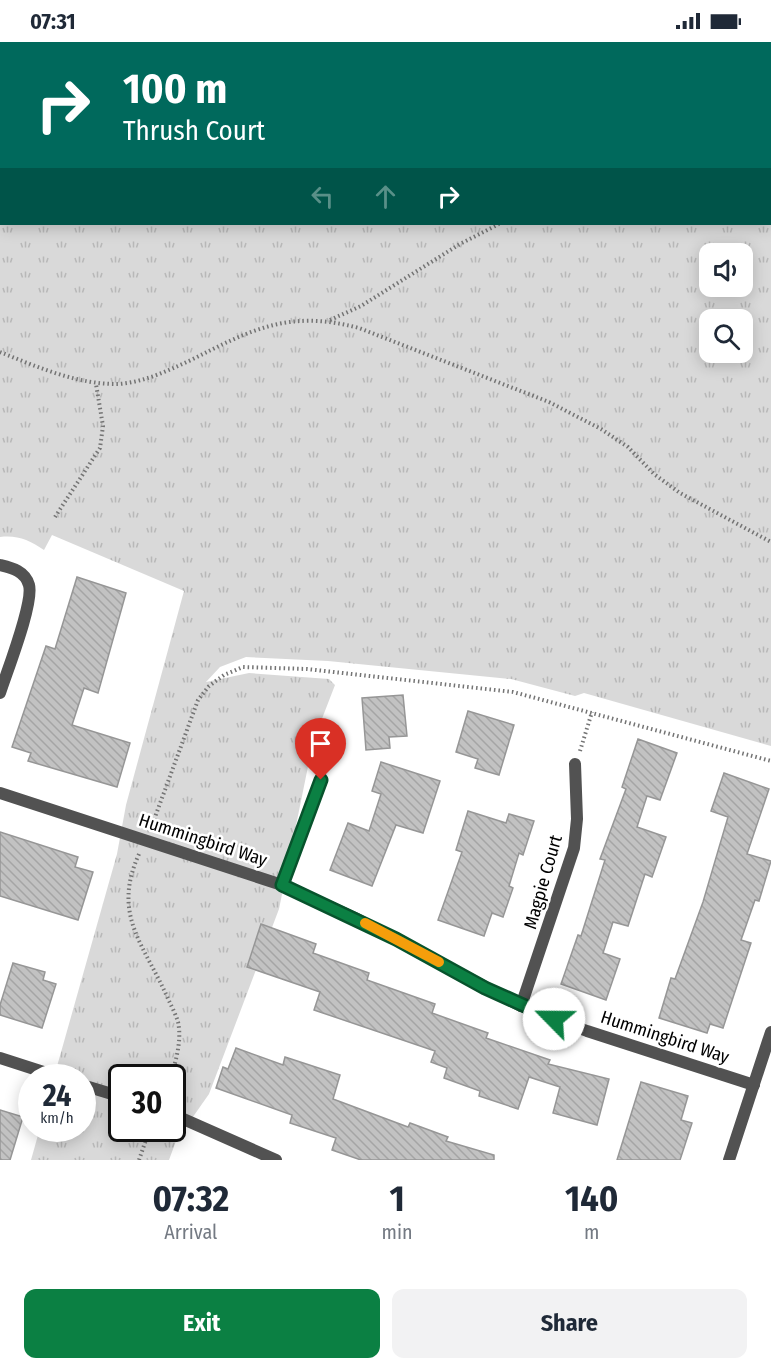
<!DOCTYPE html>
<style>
:root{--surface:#fff;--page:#f2f2f3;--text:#1f2937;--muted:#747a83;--accent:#0b8043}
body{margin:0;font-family:"Fira Sans Condensed",sans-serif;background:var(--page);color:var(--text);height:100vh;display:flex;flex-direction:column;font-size:22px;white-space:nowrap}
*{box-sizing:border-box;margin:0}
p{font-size:20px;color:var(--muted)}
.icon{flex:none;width:33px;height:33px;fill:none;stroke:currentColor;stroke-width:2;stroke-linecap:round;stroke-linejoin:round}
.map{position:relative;height:1118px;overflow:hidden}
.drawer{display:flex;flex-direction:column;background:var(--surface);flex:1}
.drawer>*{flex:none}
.banner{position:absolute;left:0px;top:0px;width:771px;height:183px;box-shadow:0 3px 15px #0003;background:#00695c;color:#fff;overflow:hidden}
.fabs{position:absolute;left:699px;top:201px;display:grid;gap:12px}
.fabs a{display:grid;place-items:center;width:54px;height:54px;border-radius:12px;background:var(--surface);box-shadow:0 3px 15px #0003;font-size:30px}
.speed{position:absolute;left:18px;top:1022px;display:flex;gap:12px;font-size:30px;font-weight:700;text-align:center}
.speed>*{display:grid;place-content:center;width:78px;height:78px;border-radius:50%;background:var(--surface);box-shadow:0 3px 15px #0003;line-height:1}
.speed small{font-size:15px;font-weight:400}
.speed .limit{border:3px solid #111;border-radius:9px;background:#fff;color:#111}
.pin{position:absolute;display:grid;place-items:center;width:51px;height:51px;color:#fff;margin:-62px -26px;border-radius:50% 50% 50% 0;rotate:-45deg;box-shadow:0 0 6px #0007}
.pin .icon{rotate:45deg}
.me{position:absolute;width:66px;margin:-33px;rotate:293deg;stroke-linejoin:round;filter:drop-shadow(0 0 4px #0008)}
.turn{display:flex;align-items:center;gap:21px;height:126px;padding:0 24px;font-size:27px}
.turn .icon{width:78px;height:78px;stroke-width:2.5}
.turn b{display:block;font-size:42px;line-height:51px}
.lanes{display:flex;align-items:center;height:57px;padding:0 24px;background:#0003;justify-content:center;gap:30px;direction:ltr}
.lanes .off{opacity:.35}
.eta{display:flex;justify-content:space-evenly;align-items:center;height:102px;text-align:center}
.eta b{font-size:36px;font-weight:700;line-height:42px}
.button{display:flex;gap:12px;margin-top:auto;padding:12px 24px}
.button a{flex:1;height:69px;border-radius:12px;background:var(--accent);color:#fff;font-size:24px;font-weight:700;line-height:69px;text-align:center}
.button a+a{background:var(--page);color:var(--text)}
.status{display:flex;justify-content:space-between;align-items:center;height:42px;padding:0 30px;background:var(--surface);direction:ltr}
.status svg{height:16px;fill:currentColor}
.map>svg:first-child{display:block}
</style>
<div class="status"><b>07:31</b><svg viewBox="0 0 49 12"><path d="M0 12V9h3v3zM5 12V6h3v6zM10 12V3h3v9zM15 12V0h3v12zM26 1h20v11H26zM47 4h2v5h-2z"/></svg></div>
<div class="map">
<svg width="771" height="1118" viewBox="0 0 771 1118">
<defs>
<pattern id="grass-tufts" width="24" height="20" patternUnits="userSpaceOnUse" patternTransform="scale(1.5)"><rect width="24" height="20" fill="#d9d9d9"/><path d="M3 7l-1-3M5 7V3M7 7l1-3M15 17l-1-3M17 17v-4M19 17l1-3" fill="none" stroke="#b8b8b8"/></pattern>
<pattern id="building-back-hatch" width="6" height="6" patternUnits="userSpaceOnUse" patternTransform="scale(1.5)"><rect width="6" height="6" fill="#c2c2c2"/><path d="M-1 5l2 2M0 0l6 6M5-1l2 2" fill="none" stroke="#a5a5a5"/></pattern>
</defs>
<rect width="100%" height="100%" fill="#fff"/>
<path fill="url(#grass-tufts)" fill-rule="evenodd" d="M0,0h771v704l-187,-53 -9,3 -64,-17 -183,-18 -82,-4 -26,10 -14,15 43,-9 80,6 6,6 -22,57 -34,167 -70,185 -33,47 -7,19h-138l9,-32h42v-51h-28l63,-223 9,-49 58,-214 -132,-56 -8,15c-15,-10 -26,-15 -44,-13zM2,2h768v180h-768zM710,212h32v32h-32zM710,278h32v32h-32zM122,1035h50v51h-50z"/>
<g fill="url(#building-back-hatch)" stroke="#969696" stroke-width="1.5">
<path d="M77,535l49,16 -28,100 -14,-5 -12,37 58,18 -13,44 -89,-26 3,-8 -19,-6 34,-101 9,3z"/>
<path d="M403,653l4,41 -18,1 1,11 -24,2 -4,-52z"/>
<path d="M468,669l46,14 -15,50 -24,-7 3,-9 -22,-7z"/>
<path d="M638,697l39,14 -17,47 -13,-4 -10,31 29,10 -14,40 -7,-3 -17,52 -15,-4 -10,31 17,6 -14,41 -45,-16 17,-49 3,1 24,-76 -5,-1 26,-70 -4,-2z"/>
<path d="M381,720l59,19 -17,52 -27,-8 -24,61 -42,-16 18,-47 21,8 12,-37 -9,-3z"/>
<path d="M724,731l45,16 -22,65 24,7 -12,40 -4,-1 -14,40 10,3 -28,85 -13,-4 -3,9 -48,-15 12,-40 4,1 28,-77 25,-85 -17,-6z"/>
<path d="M468,769l38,12 3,-9 25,7 -11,34 -4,-2 -10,33 4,2 -10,29 -11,-4 -8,23 -46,-16 24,-68 -6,-2z"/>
<path d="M0,790l78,25 -3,10 18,5 -15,48 -78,-24z"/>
<path d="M261,882l55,20 -3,9 56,20 -2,7 68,24 -3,9 56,20 -2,5 64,22 -2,4 61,15 -12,46 -44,-12 7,-26 -31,-10 -11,32 -39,-13 1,-5 -36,-13 3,-10 -16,-6 4,-11 -121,-41 6,-18 -73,-25z"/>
<path d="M13,921l32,9 -2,8 13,4 -14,44 -42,-13v-10z"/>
<path d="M236,1006l47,17 2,-8 55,18 -7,24 75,28 2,-4 38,14 -2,4 48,14v5h-133l-29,-10 4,-12 -46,-15 2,-8 -76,-27 7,-21 5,2z"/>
<path d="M641,1040l47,14 -7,24 11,3 -12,37h-63z"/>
<path d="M0,1068l23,7 -13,43h-10z"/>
</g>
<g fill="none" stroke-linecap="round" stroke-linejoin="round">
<g stroke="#747474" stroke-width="4" stroke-dasharray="1.5 3" stroke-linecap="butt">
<path d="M685,2l1,-2"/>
<path d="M330,278l31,-14 99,-62 39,-20"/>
<path d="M0,310c37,15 79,33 119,32 25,-2 48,-13 70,-23 62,-31 99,-52 170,-33l190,74 52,27 27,18 26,27 26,19 91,49"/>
<path d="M55,475l45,-69 3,-22 -7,-42"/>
<path d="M580,709l12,-39"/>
<path d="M151,786l47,-128 11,-14 15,-11 19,-8 64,2 206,23 258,69"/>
<path d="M139,812c-28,62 6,91 30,147 3,6 7,14 9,21 4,18 -2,38 -7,55"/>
<path d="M139,1118l11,-32"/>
</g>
<g stroke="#525252" stroke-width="12">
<path d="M0,523c12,3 25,6 29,20 5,18 -22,86 -29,108"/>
<path d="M0,751l282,92 75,34 164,87 66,25 167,54"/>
<path d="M282,843l39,-105"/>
<path d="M521,964l53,-158 3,-29 -2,-55"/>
<path d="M0,1016l59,19"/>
<path d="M82,1043l40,12"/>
<path d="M172,1072l104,46"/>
<path d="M729,1118l42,-128"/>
</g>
</g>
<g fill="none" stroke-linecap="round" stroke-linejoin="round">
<defs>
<path id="route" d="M321,738l-39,105 114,54 89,49 69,31"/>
</defs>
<use href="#route" stroke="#07532c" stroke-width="15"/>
<use href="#route" stroke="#0b8043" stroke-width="10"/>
<path stroke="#f59e0b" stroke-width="10" d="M365,881l74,39"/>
</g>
<g text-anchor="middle" stroke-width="5" stroke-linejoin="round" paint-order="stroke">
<g font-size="18" fill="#000" stroke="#fff">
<text transform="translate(203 798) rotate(18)" y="6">Hummingbird Way</text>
<text transform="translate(543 840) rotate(-74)" y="6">Magpie Court</text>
<text transform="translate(665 995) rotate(18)" y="6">Hummingbird Way</text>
</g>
</g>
</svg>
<div class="fabs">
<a><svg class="icon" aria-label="sound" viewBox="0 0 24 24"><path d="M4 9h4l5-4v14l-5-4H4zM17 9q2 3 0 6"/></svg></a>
<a><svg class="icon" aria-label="search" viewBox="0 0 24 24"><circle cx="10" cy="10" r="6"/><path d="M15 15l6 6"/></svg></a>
</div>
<div class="speed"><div>24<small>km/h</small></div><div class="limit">30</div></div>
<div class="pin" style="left:321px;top:738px;background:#d93025"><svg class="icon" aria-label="arrive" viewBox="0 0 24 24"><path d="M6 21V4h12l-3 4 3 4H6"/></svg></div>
<svg class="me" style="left:554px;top:977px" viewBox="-20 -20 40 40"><circle r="19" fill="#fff"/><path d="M0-13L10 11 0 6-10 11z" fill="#0b8043"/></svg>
<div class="banner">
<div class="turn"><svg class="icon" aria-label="right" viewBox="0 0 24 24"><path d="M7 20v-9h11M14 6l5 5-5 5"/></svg><div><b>100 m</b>Thrush Court</div></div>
<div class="lanes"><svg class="icon off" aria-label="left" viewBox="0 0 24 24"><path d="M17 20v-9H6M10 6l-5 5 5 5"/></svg><svg class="icon off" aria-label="ahead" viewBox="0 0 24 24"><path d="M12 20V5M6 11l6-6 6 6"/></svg><svg class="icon" aria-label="right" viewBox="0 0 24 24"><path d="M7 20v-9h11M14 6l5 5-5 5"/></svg></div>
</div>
</div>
<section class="drawer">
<div class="eta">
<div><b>07:32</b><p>Arrival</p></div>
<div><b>1</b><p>min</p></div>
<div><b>140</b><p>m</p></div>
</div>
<div class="button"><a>Exit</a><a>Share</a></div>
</section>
